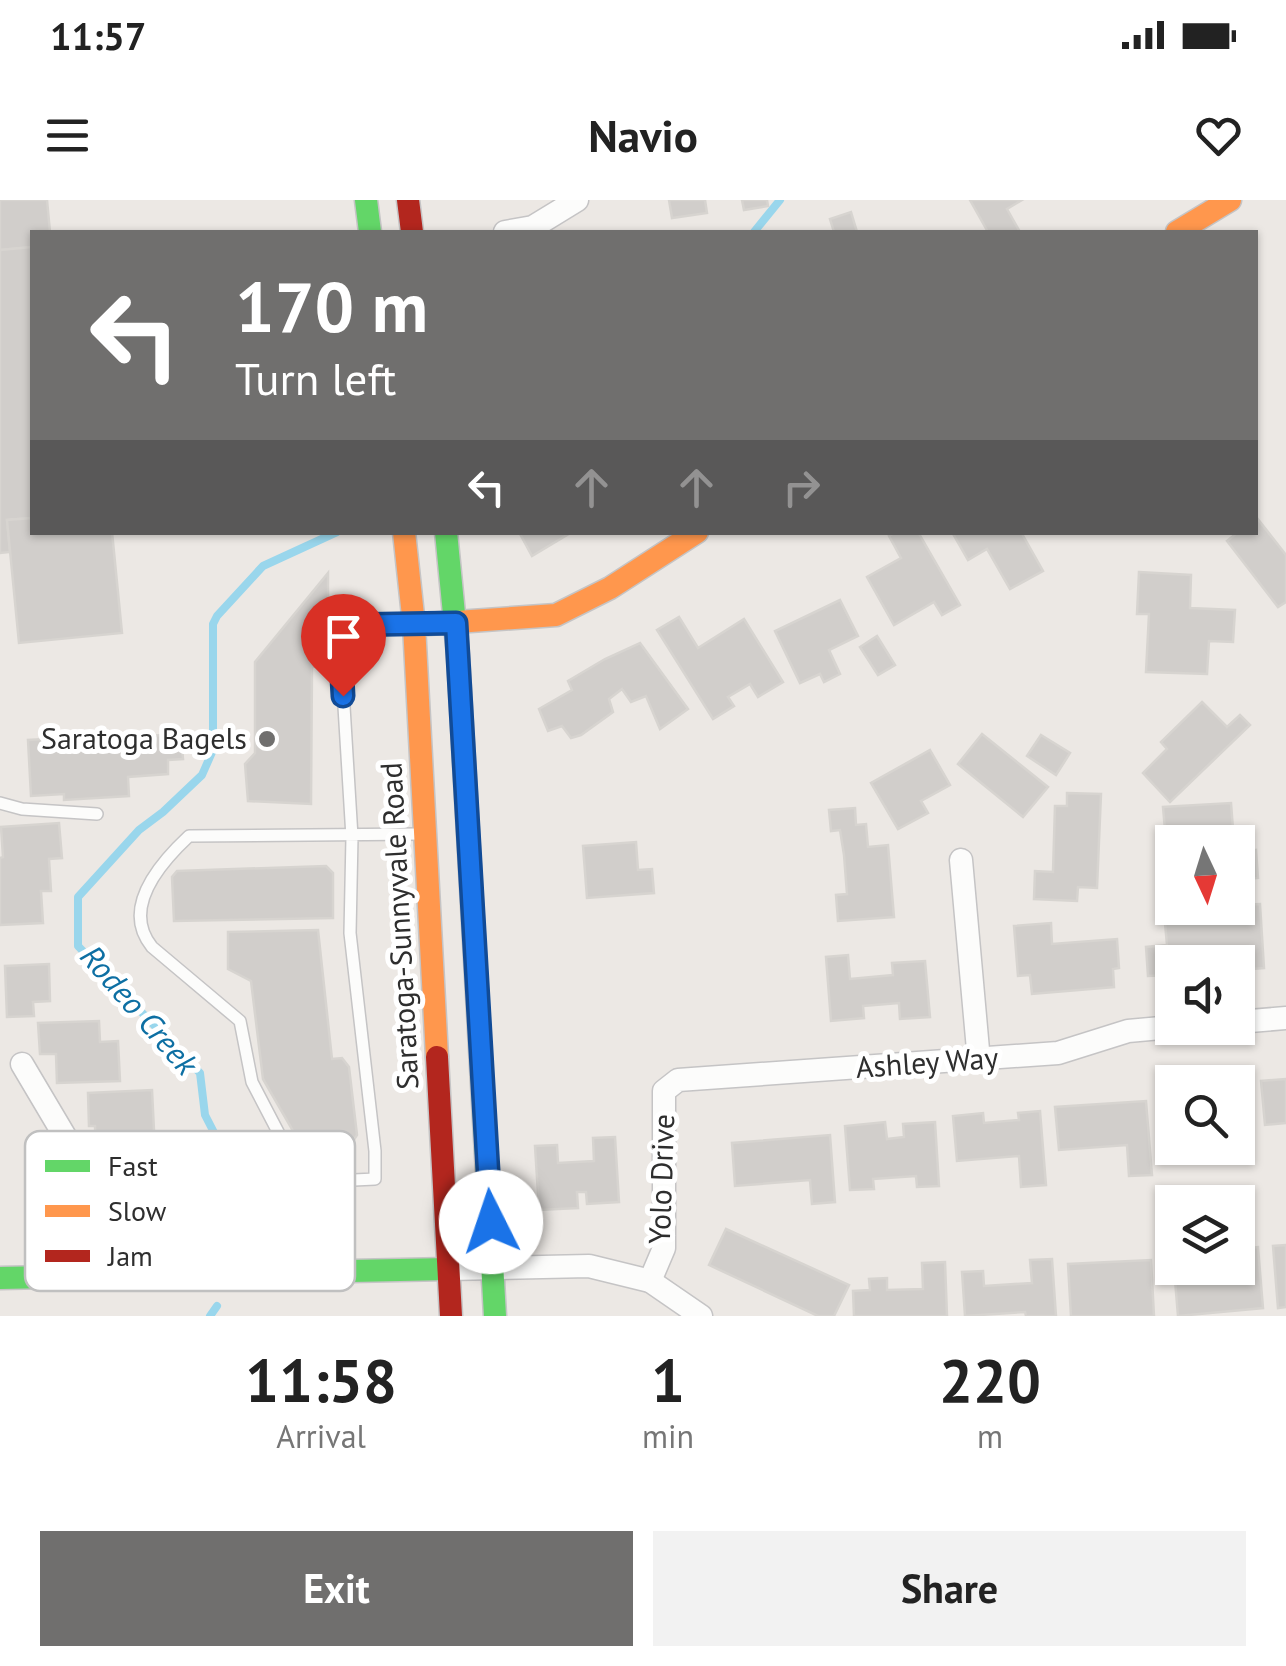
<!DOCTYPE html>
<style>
:root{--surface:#fff;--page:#f2f2f2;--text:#222;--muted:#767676;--accent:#706f6e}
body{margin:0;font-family:"PT Sans",sans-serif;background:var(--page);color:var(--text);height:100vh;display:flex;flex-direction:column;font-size:38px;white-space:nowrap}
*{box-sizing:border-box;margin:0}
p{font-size:32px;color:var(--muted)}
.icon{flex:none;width:55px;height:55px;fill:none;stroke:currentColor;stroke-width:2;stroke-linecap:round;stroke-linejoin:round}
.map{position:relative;height:1116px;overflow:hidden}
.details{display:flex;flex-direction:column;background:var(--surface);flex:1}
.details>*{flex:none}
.hud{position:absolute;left:30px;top:30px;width:1228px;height:305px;border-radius:0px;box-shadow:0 2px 8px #0004;background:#706f6e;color:#fff;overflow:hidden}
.needle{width:65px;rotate:176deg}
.tools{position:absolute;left:1155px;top:625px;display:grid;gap:20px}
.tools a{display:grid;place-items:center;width:100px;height:100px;border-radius:0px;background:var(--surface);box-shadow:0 2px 8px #0004;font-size:50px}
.pin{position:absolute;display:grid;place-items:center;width:85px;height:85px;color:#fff;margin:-102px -42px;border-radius:50% 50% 50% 0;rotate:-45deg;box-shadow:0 0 10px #0007}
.pin .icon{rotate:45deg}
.me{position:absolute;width:110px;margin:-55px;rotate:356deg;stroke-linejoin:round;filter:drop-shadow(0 0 8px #0008)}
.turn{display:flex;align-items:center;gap:35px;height:210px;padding:0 40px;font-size:45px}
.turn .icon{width:130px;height:130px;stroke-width:2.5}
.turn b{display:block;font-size:70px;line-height:85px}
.lanes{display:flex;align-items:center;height:95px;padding:0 40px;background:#0003;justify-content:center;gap:50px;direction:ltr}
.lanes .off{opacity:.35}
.eta{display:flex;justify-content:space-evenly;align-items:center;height:170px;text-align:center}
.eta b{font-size:60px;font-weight:600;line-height:70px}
.cta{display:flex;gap:20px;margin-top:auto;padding:20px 40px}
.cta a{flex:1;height:115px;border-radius:0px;background:var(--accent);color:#fff;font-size:40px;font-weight:600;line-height:115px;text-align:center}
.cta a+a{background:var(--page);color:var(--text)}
.status{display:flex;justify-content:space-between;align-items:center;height:70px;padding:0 50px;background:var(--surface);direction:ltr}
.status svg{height:28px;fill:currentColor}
header{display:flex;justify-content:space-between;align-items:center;height:130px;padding:0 40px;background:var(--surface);font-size:45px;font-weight:600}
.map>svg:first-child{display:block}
</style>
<div class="status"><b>11:57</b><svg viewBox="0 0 49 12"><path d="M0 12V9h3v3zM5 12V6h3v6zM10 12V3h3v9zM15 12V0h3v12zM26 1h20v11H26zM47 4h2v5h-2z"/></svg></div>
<header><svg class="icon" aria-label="menu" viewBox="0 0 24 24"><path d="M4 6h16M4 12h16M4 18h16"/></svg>Navio<svg class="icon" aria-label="heart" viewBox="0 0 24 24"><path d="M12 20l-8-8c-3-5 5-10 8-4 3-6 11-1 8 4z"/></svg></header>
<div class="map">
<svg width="1286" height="1116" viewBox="0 0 1286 1116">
<rect width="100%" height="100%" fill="#ece8e4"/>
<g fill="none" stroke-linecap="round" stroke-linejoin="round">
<g stroke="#99d6ec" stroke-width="8">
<path d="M754,32l26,-32"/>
<path d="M231,1039l9,-56 -35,-68 -5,-42 -122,-127v-49l61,-67 24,-18 39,-37 11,-25v-126l4,-8 46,-50 74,-34"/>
<path d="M210,1116l7,-10"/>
</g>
</g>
<g fill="#d1cecb" stroke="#d7d4d0" stroke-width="2.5">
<path d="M0,0h47l3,32h-18v15l-32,3z"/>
<path d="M669,0h36l2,13 -35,5z"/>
<path d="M742,0h25l1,6 -24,4z"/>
<path d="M970,0h52l-15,9 13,23h-32z"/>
<path d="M851,12l6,20h-23l-4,-13z"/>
<path d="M32,47v271l-25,2 3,32 -10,1v-303z"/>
<path d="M32,318v14h80l10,101 -103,10 -12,-123z"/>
<path d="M1257,318l29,37v47l-8,5 -51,-66 11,-9h17z"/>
<path d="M519,332h53l-40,24z"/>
<path d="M896,332h22l42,73 -18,10 -8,-13 -40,23 -27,-48 34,-19 -12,-22z"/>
<path d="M952,332h69l22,39 -33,18 -23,-40 -19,11z"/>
<path d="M1139,372l52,3 -1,33 45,2 -2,32 -24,-1 -2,33 -61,-2 3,-58h-12z"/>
<path d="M328,373v89l-4,4 -12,1 -1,137 -63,-3 -3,-37 10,-11v-91z"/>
<path d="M840,400l18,36 -29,14 11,24 -16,8 -4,-8 -20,9 -25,-52z"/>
<path d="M679,417l19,31 46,-29 39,63 -25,15 -8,-13 -22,13 6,9 -21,13 -56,-89z"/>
<path d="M877,436l18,29 -17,10 -18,-28z"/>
<path d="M640,443l48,66 -28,20 -14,-33 -15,6 -9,-13 -13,10 4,13 -32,23 -10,3 -9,-12 -14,5 -9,-22 33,-19 -4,-9 37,-22z"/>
<path d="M1202,502l25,25 13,-12 10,10 -80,77 -27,-29 24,-24 -6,-7z"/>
<path d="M181,534l2,25 -15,1v14l-40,3 1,19 -65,4v-6l-33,2 -3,-56 35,-2 1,10h17v-8z"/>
<path d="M982,534l66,53 -25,30 -65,-53z"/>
<path d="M1041,535l29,18 -14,22 -29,-19z"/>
<path d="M930,550l20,35 -29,16 7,12 -30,16 -27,-46z"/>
<path d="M1067,593l34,1 -4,94 -19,-1 -1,14 -43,-2 1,-28 18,1 2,-66h12z"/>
<path d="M1231,603l3,39h-43l-1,-13 -25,1 -2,-23z"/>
<path d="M855,608l1,17 10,-1 2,23 20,-2 6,72 -56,4 -2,-26 11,-1 -3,-39 -4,-25 -9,1 -2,-21z"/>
<path d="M59,623l3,35 -13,1 2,32h-10l2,32 -43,2v-67l3,-1 -2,-30z"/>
<path d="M636,642l2,28 14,-1 2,24 -67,5 -4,-52z"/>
<path d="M1256,650l2,28 -20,2v-28z"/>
<path d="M326,666l7,7v45l-159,3 -2,-44 5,-6z"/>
<path d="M1260,704l4,64 -26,2v-8l-10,-2 -56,2v13l-24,1 -2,-29 21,-2 -2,-22 75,-5v-13z"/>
<path d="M1051,723l1,21 65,-5 2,29 -6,1 1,18 -82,7 -2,-19 -12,1 -4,-50z"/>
<path d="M318,730l14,129 10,-1 7,9 8,68 -7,11 -46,4 -41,-71 -12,-98 -23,-12v-37z"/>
<path d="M848,755l2,24 43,-4 -1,-12 33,-2 5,56 -30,2 -1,-16 -36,3 1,12 -33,3 -5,-64z"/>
<path d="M49,764l1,37 -17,1 1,14 -27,1 -2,-51z"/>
<path d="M99,821l1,21 18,-1 2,40 -63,2 -1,-29h-16l-2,-31z"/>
<path d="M1286,879v44l-21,2 -4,-44z"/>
<path d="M1229,882h17l4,67 -26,2v-3h14v-66z"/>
<path d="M152,890l3,61 -59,3 -1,-28h-6l-1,-33z"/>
<path d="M1172,891v53l-7,1 -4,-53z"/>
<path d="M1146,901l6,74 -23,1 -2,-31 -68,5 -4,-43z"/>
<path d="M1040,911l6,74 -25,2 -2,-31 -62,5 -4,-45 30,-3 1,10 35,-3 -1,-7z"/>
<path d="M885,922l2,17 17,-2 -1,-13 32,-2 4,64 -22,1 -1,-11 -43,3 1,10 -24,1 -5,-64z"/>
<path d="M830,935l5,67 -23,2 -2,-24 -75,6 -3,-43z"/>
<path d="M615,937l4,65 -32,2 -1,-12h-9l1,16 -39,2 -4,-64 22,-1 1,18 36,-2 -1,-23z"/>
<path d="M726,1029l123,56 -15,31h-16l-109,-51z"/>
<path d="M1286,1045v62l-8,1 -5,-62z"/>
<path d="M1258,1047l5,61 -85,8 -4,-48h17v4l47,-4v-19z"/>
<path d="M1052,1059l4,57h-30l-1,-4 -60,4 -3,-44 21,-1 1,15 48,-3 -2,-23z"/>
<path d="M1151,1060l3,56h-83l-3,-52z"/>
<path d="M945,1062l2,54h-93l-1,-25 17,-1 -1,-11 18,-1v12l36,-1 -1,-26z"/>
</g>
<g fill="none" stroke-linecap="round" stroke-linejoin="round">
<defs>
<g id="lane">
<path d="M410,425h-71l13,212 -2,96 25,218v28l-84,4 -2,-30 -37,-71 -12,-61 -88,-74c-31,-38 7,-83 37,-111l232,-2"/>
<path d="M0,603l22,6 75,5"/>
</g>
<g id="street">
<path d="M505,32l28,-5 44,-27"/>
<path d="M961,660l18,201"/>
<path d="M1238,822l48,-4"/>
<path d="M22,864l70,118 3,92"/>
<path d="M448,1069l141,-3 61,15 51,35"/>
<path d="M650,1081l14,-33v-157l14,-11 380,-27 70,-22 44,-4"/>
</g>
<g id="fast">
<path d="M366,0l4,32"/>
<path d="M446,332l12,123 37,661"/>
<path d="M0,1078l448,-9"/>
</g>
<g id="slow">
<path d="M1177,32l53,-32"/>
<path d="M404,332l10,93 23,432"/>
<path d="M414,425l142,-10 54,-27 87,-56"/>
</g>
<g id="jam">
<path d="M408,0l4,32"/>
<path d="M437,857l14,259"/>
</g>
</defs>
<use href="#lane" stroke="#c5c4c5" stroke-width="14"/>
<use href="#street" stroke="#c5c4c5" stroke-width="25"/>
<use href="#fast" stroke="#c5c4c5" stroke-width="25"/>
<use href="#slow" stroke="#c5c4c5" stroke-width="25"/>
<use href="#jam" stroke="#c5c4c5" stroke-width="25"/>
<use href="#lane" stroke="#fcfcfb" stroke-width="11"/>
<use href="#street" stroke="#fcfcfb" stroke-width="22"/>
<use href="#fast" stroke="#63d668" stroke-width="22"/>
<use href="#slow" stroke="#ff974d" stroke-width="22"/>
<use href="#jam" stroke="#b3261e" stroke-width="22"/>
</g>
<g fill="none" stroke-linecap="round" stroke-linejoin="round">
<defs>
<path id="route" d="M343,496l-4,-71 117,-2 35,599"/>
</defs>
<use href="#route" stroke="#114b97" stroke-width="25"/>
<use href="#route" stroke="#1a73e8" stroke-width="18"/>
</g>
<circle fill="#706f6e" stroke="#fff" stroke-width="4" cx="267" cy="539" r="10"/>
<g text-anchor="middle" stroke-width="10" stroke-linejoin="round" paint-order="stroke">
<g font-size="30" fill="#2e2e2e" stroke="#fff" text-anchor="end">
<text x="247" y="549">Saratoga Bagels</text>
</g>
<g font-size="30" fill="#2e2e2e" stroke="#fff">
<text transform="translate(400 726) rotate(-93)" y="10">Saratoga-Sunnyvale Road</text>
<text transform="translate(927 863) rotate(-4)" y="10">Ashley Way</text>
<text transform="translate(662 979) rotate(-88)" y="10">Yolo Drive</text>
</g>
<g font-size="32" font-style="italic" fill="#0d6fa3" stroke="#fff">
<text transform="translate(139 810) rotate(49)" y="11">Rodeo Creek</text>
</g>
</g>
<rect x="25" y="931" width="330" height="160" rx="15" fill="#fff" stroke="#c0c0c0" stroke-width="2.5"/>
<rect x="45" y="960" width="45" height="12" fill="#63d668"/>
<rect x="45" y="1005" width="45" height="12" fill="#ff974d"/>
<rect x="45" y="1050" width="45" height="12" fill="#b3261e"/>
<g font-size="28" fill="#2e2e2e">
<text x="108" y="976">Fast</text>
<text x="108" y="1021">Slow</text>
<text x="108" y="1066">Jam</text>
</g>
</svg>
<div class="tools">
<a><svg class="needle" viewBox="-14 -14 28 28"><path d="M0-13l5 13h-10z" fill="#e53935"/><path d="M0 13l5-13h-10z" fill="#767676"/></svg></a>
<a><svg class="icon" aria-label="sound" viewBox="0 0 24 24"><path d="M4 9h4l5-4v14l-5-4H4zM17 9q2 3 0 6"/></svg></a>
<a><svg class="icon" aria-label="search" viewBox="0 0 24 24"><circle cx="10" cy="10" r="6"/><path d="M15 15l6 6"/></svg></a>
<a><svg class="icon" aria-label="layers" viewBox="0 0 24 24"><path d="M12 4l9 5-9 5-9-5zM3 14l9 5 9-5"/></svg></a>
</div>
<div class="pin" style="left:343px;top:496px;background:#d93025"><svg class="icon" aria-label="arrive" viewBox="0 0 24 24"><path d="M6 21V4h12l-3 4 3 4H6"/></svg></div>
<svg class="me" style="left:491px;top:1022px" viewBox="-20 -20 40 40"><circle r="19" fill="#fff"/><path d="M0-13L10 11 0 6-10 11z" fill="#1a73e8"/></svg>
<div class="hud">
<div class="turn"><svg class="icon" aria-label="left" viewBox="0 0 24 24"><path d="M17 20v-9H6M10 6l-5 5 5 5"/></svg><div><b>170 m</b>Turn left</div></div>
<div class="lanes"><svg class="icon" aria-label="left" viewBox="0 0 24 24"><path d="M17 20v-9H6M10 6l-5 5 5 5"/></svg><svg class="icon off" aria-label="ahead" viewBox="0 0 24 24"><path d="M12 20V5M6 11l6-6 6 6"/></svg><svg class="icon off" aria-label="ahead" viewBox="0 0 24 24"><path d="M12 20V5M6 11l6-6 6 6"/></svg><svg class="icon off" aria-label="right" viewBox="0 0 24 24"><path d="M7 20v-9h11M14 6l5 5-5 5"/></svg></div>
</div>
</div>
<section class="details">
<div class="eta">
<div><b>11:58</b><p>Arrival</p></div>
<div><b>1</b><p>min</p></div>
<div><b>220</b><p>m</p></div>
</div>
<div class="cta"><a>Exit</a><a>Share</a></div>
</section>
